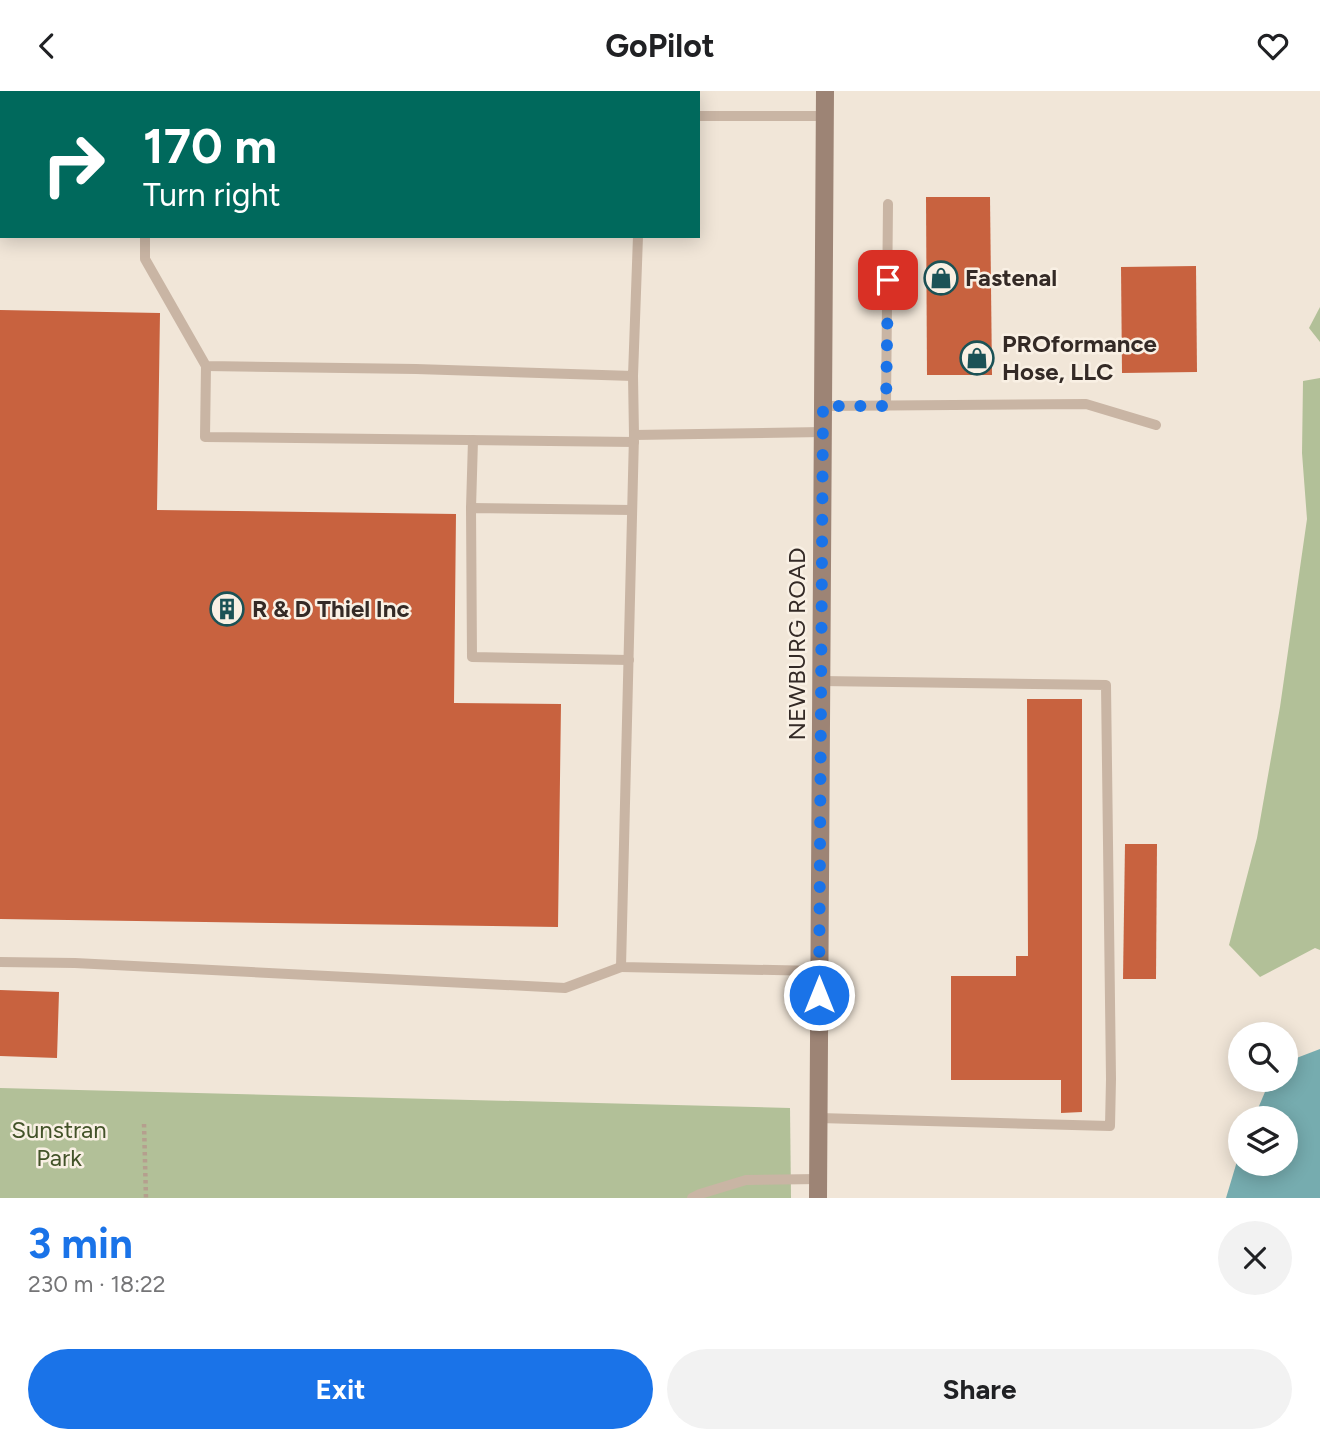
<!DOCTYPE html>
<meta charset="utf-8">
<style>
:root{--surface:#fff;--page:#f2f2f2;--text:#202124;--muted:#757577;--accent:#1a73e8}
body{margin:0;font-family:Figtree,sans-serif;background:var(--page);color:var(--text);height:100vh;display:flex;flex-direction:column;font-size:26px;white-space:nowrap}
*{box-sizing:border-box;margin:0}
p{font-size:23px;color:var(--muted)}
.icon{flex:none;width:38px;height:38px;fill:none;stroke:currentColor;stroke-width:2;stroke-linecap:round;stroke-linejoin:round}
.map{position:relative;height:1107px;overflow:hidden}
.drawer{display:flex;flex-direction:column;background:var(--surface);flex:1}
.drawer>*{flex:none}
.top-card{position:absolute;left:0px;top:0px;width:700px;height:147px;box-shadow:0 4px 18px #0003;background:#00695c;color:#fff;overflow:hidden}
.fabs{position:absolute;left:1228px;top:931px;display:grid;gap:14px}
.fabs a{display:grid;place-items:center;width:70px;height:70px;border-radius:50%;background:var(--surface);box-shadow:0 4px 18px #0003;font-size:35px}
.pin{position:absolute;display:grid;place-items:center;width:60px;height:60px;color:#fff;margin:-30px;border-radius:14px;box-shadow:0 4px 10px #0006}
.me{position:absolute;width:77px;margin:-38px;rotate:0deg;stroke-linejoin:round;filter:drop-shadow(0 0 5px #0008)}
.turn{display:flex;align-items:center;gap:24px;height:147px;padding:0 28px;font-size:32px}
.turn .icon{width:91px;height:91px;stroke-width:2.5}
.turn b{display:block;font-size:49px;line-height:60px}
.round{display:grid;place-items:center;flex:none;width:74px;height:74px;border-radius:37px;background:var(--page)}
.overview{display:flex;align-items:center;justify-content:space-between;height:119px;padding:0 28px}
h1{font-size:42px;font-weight:700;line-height:52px;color:var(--accent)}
.cta{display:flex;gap:14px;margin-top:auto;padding:14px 28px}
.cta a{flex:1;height:80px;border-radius:42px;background:var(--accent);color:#fff;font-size:28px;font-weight:700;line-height:80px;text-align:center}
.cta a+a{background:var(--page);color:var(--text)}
header{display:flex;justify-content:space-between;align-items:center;height:91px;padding:0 28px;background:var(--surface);font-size:32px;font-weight:700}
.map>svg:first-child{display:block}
</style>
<header><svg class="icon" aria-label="back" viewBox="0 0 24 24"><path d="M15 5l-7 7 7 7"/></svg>GoPilot<svg class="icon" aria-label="heart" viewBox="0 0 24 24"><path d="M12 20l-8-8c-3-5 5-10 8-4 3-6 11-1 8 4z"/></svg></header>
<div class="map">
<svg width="1320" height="1107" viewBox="0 0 1320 1107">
<rect width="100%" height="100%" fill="#f1e6d8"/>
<g fill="#b2c098">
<path d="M1320,216v35l-11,-14z"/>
<path d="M1320,287v572l-5,-2 -55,29 -31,-32 28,-107 23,-131 27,-188 -5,-66 1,-72z"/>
<path d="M0,997l790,20 1,90h-791z"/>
</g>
<path fill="#76acaf" d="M1320,958v149h-94l15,-50v16h45v-46h-32l16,-38h16v-18z"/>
<g fill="#c8623f">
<path d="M926,106h64l2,178h-65z"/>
<path d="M1196,175l1,106 -75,1 -1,-106z"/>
<path d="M0,219l160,3 -3,197 299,4 -2,189 107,1 -3,223 -558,-8z"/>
<path d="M1027,608h55v413l-21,1v-33h-110v-104h65v-20h12z"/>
<path d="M1125,753h32l-1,135h-33z"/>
<path d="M0,899l59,2 -2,66 -57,-2z"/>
</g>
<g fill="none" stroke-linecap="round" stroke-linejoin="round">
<path stroke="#b59f8e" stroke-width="4.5" stroke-dasharray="3.5 3.5" stroke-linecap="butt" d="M144,1033l2,74"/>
<g stroke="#c9b5a4" stroke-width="10">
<path d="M146,2v-2"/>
<path d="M642,2v-2"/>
<path d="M698,25h127"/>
<path d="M145,145v23l61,107 210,3 217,7 5,-140"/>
<path d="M206,275l-1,71 429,5"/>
<path d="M633,285l1,59"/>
<path d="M823,315l263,-2 70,21"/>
<path d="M886,315l2,-202"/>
<path d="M471,417l2,-68"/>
<path d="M629,569l-157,-3 -1,-149 161,2"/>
<path d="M0,871l75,1 490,25 56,-21"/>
<path d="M819,880l-198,-4 13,-532 189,-3"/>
<path d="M819,1027l291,8 1,-47 -5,-394 -285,-4"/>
<path d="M692,1107l8,-4 46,-14 73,-1"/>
</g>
<path stroke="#9d8475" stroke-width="18" d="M818,1107l7,-1107"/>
</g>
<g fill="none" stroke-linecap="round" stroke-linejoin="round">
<path stroke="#1a73e8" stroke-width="12" stroke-dasharray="0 21.6" d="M819,904l4,-589h63l2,-126"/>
</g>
<defs>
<symbol id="shop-ring" viewBox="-11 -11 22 22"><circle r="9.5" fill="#f9f0e4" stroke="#1b5256" stroke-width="1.5"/><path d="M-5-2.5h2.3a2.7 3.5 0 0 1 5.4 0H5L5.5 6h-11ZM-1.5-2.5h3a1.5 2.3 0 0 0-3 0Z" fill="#1b5256"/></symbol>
<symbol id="building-ring" viewBox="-11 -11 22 22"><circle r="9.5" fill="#f9f0e4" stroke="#1b5256" stroke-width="1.5"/><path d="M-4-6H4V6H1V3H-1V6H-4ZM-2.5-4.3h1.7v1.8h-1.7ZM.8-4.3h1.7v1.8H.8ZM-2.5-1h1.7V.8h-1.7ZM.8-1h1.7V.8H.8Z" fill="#1b5256"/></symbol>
</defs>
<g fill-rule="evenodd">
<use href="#shop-ring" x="922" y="168" width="38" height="38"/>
<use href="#shop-ring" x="958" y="248" width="38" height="38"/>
<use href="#building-ring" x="208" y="499" width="38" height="38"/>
</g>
<g text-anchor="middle" stroke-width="5" stroke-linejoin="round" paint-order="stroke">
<g font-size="24" font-weight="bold" fill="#342a26" stroke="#f9f0e4" text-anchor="start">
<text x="965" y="195">Fastenal</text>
<text x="1002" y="261">PROformance<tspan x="1002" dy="28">Hose, LLC</tspan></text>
<text x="252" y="526">R &amp; D Thiel Inc</text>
</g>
<g font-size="24" fill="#342a26" stroke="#f9f0e4">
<text transform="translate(797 553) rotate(-90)" y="8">NEWBURG ROAD</text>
</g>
<g font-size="24" fill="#435329" stroke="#f9f0e4">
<text x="59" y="1047">Sunstran<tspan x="59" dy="28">Park</tspan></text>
</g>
</g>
</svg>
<div class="fabs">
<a><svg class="icon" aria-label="search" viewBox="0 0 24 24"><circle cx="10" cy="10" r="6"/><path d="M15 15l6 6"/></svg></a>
<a><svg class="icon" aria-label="layers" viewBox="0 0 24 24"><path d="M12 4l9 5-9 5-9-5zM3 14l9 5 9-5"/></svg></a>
</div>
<div class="pin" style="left:888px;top:189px;background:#d93025"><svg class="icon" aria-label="arrive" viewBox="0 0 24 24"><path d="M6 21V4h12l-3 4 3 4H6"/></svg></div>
<svg class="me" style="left:819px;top:904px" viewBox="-20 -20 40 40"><circle r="17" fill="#1a73e8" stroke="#fff" stroke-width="3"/><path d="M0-11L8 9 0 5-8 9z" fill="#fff"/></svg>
<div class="top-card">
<div class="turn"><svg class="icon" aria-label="right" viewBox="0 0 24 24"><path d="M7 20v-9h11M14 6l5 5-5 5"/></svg><div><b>170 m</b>Turn right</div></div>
</div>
</div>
<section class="drawer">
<div class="overview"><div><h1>3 min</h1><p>230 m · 18:22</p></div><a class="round"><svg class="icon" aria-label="close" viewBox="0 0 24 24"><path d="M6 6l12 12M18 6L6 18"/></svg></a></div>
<div class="cta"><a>Exit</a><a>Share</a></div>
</section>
